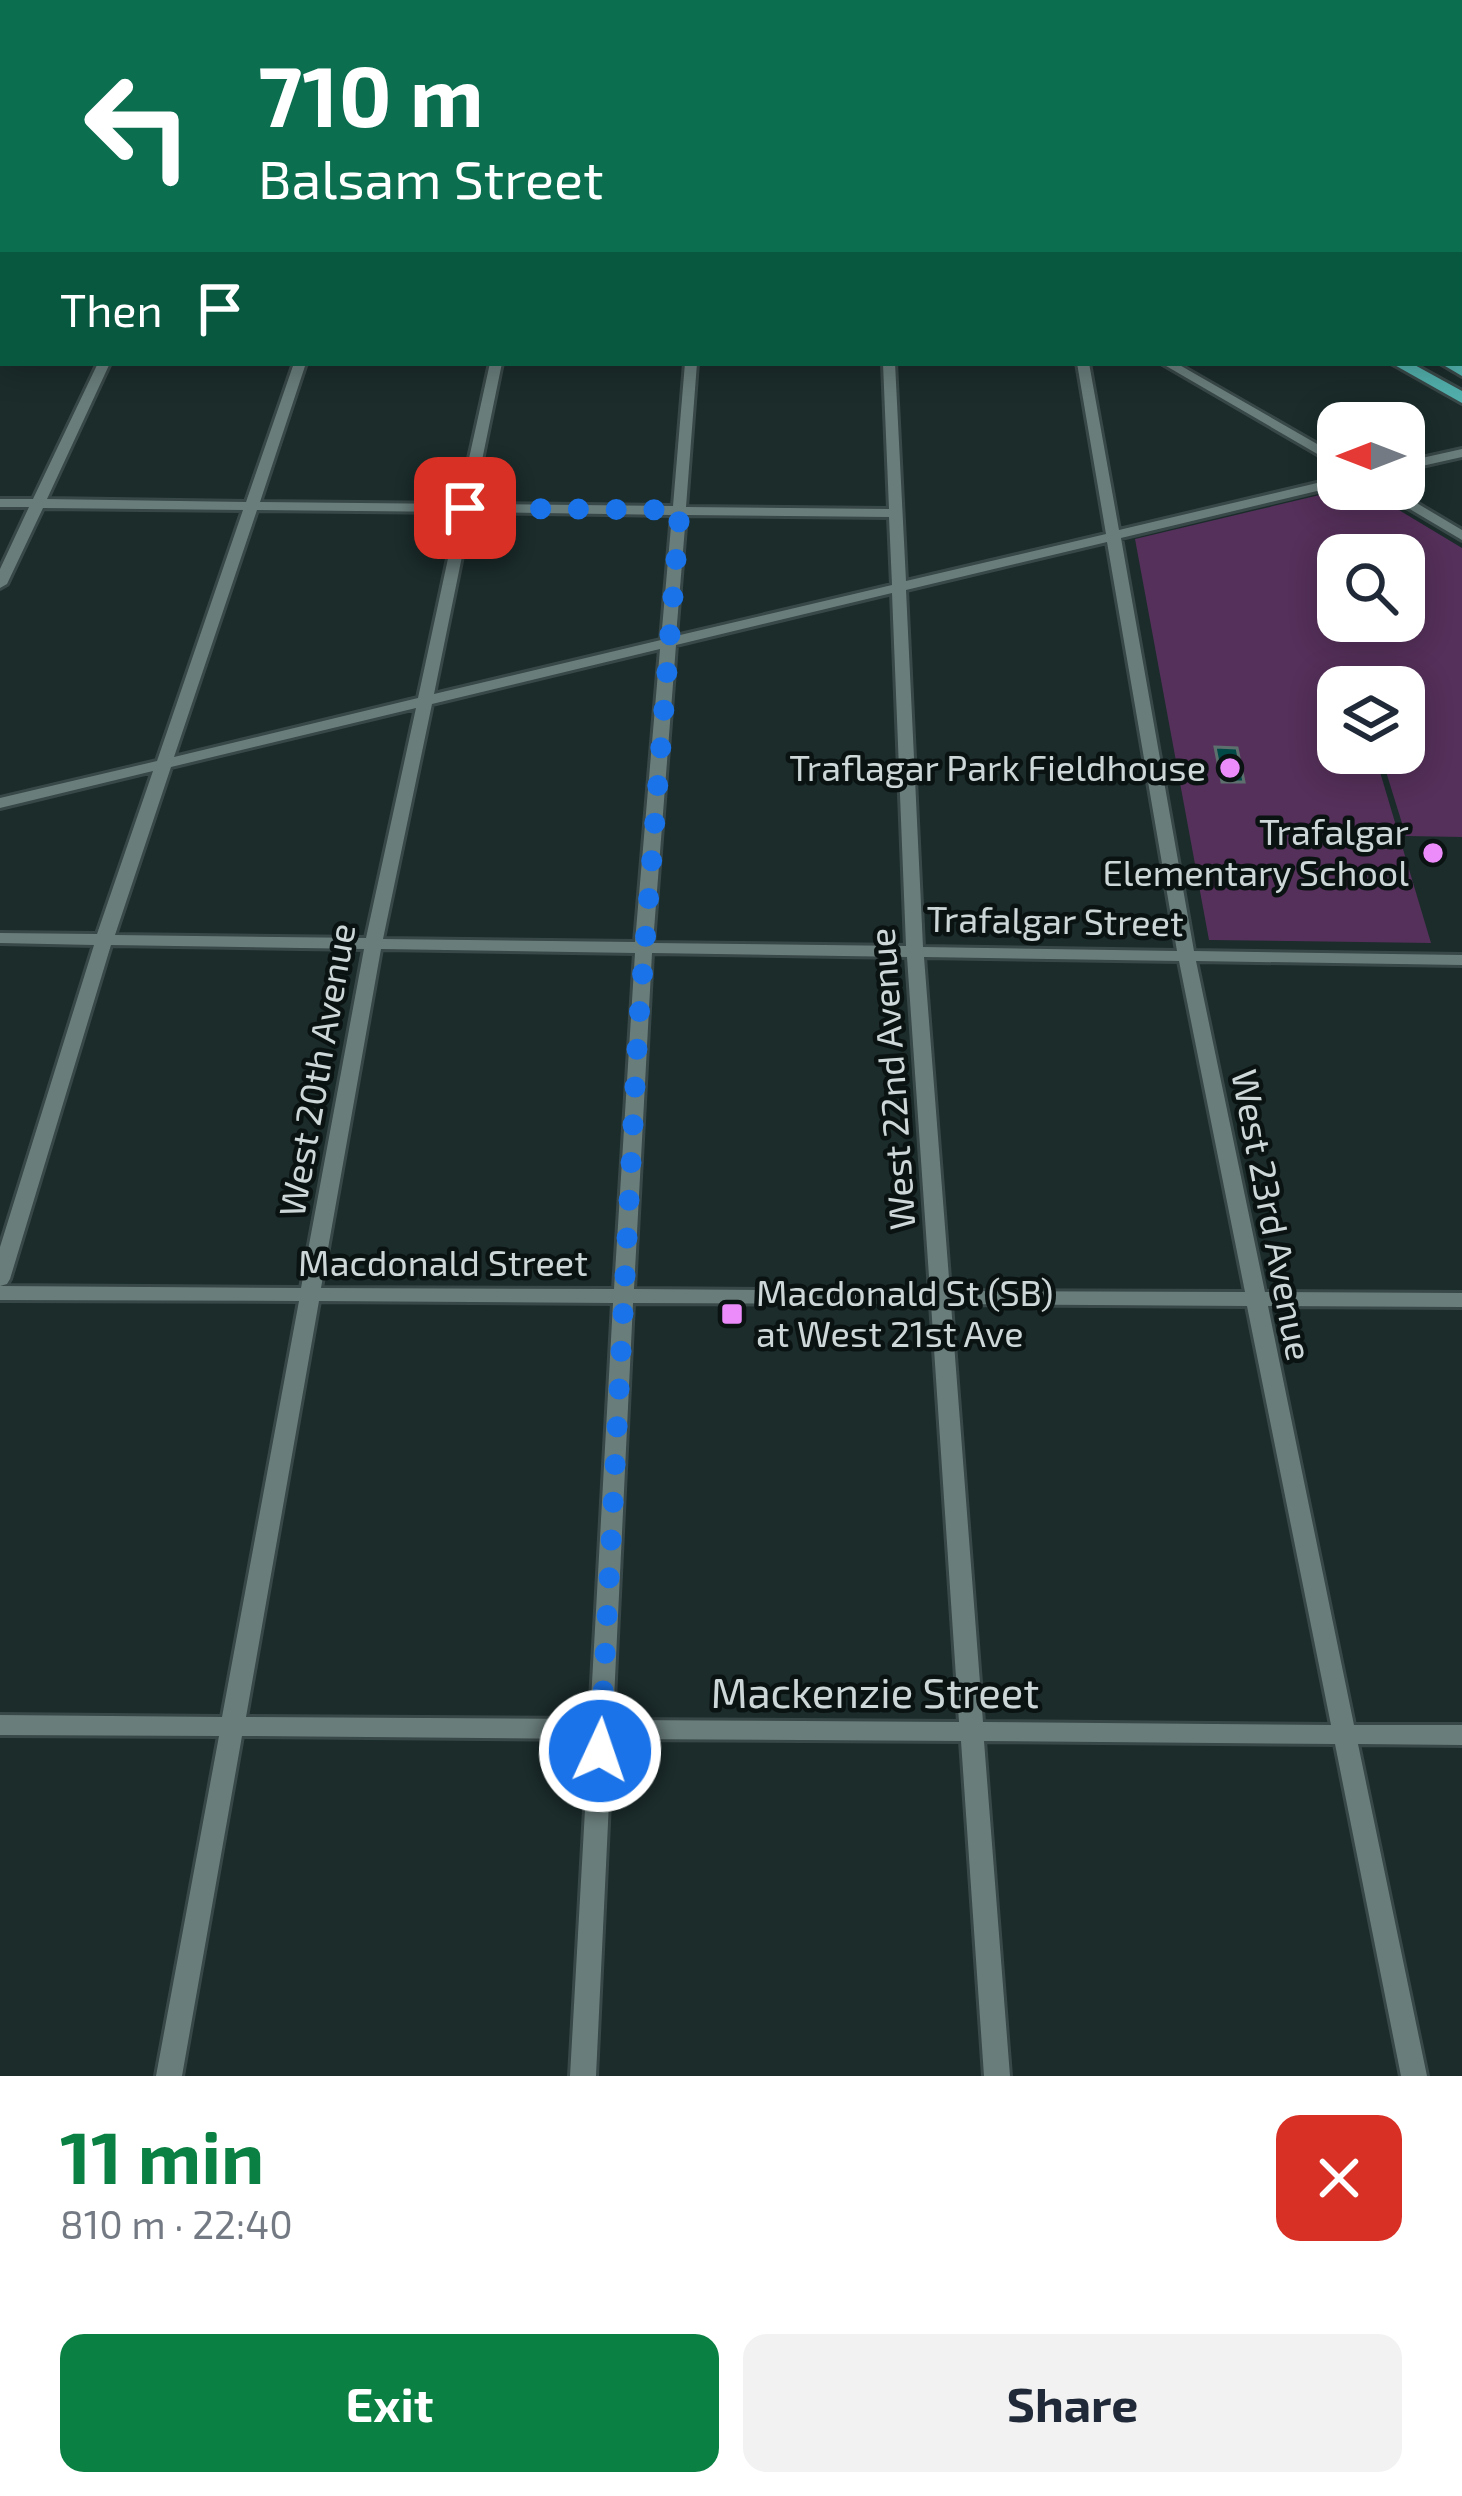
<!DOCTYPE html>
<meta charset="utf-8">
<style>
:root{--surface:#fff;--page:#f2f2f3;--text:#1f2937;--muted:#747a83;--accent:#0b8043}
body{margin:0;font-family:"Exo 2",sans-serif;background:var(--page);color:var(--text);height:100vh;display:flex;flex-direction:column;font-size:45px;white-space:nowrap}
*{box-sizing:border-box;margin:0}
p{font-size:39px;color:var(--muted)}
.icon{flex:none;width:66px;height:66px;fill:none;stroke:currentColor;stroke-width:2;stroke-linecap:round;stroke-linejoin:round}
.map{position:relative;height:2076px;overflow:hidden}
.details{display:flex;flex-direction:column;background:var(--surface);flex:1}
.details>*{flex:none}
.guide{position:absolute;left:0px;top:0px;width:1464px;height:366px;box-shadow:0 6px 30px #0003;background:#0b6e4f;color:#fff;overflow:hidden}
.needle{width:78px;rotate:270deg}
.fabs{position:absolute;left:1317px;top:402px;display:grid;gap:24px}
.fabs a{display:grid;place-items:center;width:108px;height:108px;border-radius:24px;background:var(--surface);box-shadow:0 6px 30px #0003;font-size:60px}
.pin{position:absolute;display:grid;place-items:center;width:102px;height:102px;color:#fff;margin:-51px;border-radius:24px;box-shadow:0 6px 18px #0006}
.me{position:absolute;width:132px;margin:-66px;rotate:3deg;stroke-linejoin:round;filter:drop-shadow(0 0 9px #0008)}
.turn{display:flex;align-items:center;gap:42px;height:252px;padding:0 60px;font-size:54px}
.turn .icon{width:156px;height:156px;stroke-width:2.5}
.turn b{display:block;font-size:84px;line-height:102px}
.then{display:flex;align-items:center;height:114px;padding:0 60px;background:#0003;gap:24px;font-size:45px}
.round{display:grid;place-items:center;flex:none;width:126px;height:126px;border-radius:24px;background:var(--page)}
.overview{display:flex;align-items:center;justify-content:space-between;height:204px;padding:0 60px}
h1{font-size:72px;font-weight:700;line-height:90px;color:var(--accent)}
.button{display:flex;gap:24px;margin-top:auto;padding:24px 60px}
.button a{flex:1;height:138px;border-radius:24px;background:var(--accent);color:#fff;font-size:48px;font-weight:700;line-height:138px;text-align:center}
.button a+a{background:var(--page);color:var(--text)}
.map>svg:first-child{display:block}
</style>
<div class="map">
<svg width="1462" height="2076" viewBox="0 0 1462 2076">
<rect width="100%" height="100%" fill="#1b2c2b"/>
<path fill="#55305a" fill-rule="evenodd" d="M1345,489h19l98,59v289l-56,-1 -23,-74h-6l54,181 -222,-3 -74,-401zM1338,555h66v66h-66zM1338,687h66v66h-66z"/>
<path fill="#004947" stroke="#5d706e" stroke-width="3" d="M1215,747l22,1 7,34h-22z"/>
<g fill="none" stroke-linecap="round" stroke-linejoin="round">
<defs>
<g id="minor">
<path d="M245,0h10l-1,3h-10z"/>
<path d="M397,0h10l-1,3h-10z"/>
<rect x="550" y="0" width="10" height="3"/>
<path d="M715,0h12l4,3h-12z"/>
<path d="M921,0h14l4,3h-14z"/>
<path d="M1022,0h13l-4,3h-13z"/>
<rect x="0" y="11" width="3" height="6"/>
<rect x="1461" y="20" width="1" height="6"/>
<rect x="1461" y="156" width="1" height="6"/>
<rect x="0" y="215" width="3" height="6"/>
<rect x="1461" y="256" width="1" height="6"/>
<rect x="1461" y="326" width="1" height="8"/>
<rect x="0" y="343" width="3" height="8"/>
<path d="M98,363h12l-63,136 199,3 48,-139h12l-46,139 199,2 31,-141h12l-29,141 200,2 12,-143h12l-11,144 203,2 -6,-146h12l11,218 200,-47 -29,-171h12l30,167 219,-52v8l-217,52 73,413 268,4v10l-266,-4 69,331 197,1v14l-194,-1 86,419h108v20l-104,-1 69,332h-26l-66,-332 -351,-3 26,335h-26l-23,-335 -349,-2 -16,337h-26l19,-337 -347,-3 -60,340h-26l63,-340 -219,-1v-20l222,2 77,-416 -299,-1v-14l301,2 63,-339 -253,-4 -101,334 -3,5 -7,2v-39l94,-302 -94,-2v-10l97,1 56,-163 -153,37v-10l157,-37 86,-251 -200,-2 -36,76 -7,4v-19l29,-62h-29v-8h33zM257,510l201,2 -40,186 -244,59zM471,512l201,3 -11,125 -227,54zM686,515l203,2 3,68 -216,51zM1107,542l70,409 -254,-4 -17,-357zM892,593l14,353 -253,-3 23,-298zM660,649l-25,293 -252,-3 49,-235zM416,708l-50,230 -251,-3 56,-168zM381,949l254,4 -21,336 -293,-1zM652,953l255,4 23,334 -296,-2zM924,957l255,4 66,331 -295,-1zM319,1301l294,2 -23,416 -344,-2zM633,1303l298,1 28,418 -346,-2zM951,1304l296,2 84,419 -348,-3z"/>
<path d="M1161,363h15l162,93v10z"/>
<path d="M1462,449v8l-58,13v-8z"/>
<path d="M1376,489h17l69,41v10z"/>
</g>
<g id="major">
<path d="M3,98v8l-3,1v-8z"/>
<rect x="1461" y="105" width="1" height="8"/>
<path d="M0,145h3l-3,13z"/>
<path d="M1391,363h20l51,28v12z"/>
<path d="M1440,363l22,1v12z"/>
</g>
</defs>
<use href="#minor" stroke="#384747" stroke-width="6"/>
<use href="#major" stroke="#384747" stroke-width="6"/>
<use href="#minor" fill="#697d7b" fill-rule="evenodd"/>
<use href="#major" fill="#51aeaa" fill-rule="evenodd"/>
</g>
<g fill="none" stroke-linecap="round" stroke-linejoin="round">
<path stroke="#1a73e8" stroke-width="21" stroke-dasharray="0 37.8" d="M465,508l215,2 -42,520 -38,721"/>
</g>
<g fill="#ec8cfb" stroke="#0b1312" stroke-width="4.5">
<circle cx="1230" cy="768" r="12"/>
<circle cx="1433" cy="853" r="12"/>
<rect x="720" y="1302" width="24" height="24" rx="6"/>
</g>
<g text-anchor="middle" stroke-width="9" stroke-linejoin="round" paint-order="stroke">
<g font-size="36" fill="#cdd7d7" stroke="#0b1312" text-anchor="end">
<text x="1206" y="781">Traflagar Park Fieldhouse</text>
<text x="1409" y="845">Trafalgar<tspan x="1409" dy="41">Elementary School</tspan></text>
<text x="756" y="1306" text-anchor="start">Macdonald St (SB)<tspan x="756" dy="41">at West 21st Ave</tspan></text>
</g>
<g font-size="36" fill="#cdd7d7" stroke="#0b1312">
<text transform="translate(1055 921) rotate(1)" y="13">Trafalgar Street</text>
<text transform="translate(317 1070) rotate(-80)" y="13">West 20th Avenue</text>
<text transform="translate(892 1079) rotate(-94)" y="13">West 22nd Avenue</text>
<text transform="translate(1272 1215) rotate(79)" y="13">West 23rd Avenue</text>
<text x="443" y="1276">Macdonald Street</text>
</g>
<g font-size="42" fill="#cdd7d7" stroke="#0b1312">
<text x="875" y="1708">Mackenzie Street</text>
</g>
</g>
</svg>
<div class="fabs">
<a><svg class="needle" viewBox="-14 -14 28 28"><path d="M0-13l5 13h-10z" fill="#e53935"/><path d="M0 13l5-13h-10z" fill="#747a83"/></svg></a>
<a><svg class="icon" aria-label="search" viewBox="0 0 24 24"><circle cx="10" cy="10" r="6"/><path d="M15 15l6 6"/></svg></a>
<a><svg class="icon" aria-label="layers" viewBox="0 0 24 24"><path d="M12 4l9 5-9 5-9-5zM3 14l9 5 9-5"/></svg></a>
</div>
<div class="pin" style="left:465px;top:508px;background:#d93025"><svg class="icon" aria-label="arrive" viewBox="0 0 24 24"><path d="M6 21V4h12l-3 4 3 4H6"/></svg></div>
<svg class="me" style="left:600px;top:1751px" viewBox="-20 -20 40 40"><circle r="17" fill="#1a73e8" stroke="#fff" stroke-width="3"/><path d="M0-11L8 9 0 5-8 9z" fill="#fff"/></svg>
<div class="guide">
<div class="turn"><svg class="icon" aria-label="left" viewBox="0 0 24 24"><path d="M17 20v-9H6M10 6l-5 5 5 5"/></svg><div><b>710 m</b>Balsam Street</div></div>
<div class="then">Then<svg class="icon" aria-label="arrive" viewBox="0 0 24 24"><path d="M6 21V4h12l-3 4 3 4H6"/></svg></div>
</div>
</div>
<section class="details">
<div class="overview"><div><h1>11 min</h1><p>810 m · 22:40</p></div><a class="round" style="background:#d93025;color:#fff"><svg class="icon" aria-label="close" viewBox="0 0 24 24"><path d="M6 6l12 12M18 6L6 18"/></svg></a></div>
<div class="button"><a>Exit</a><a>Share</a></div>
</section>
